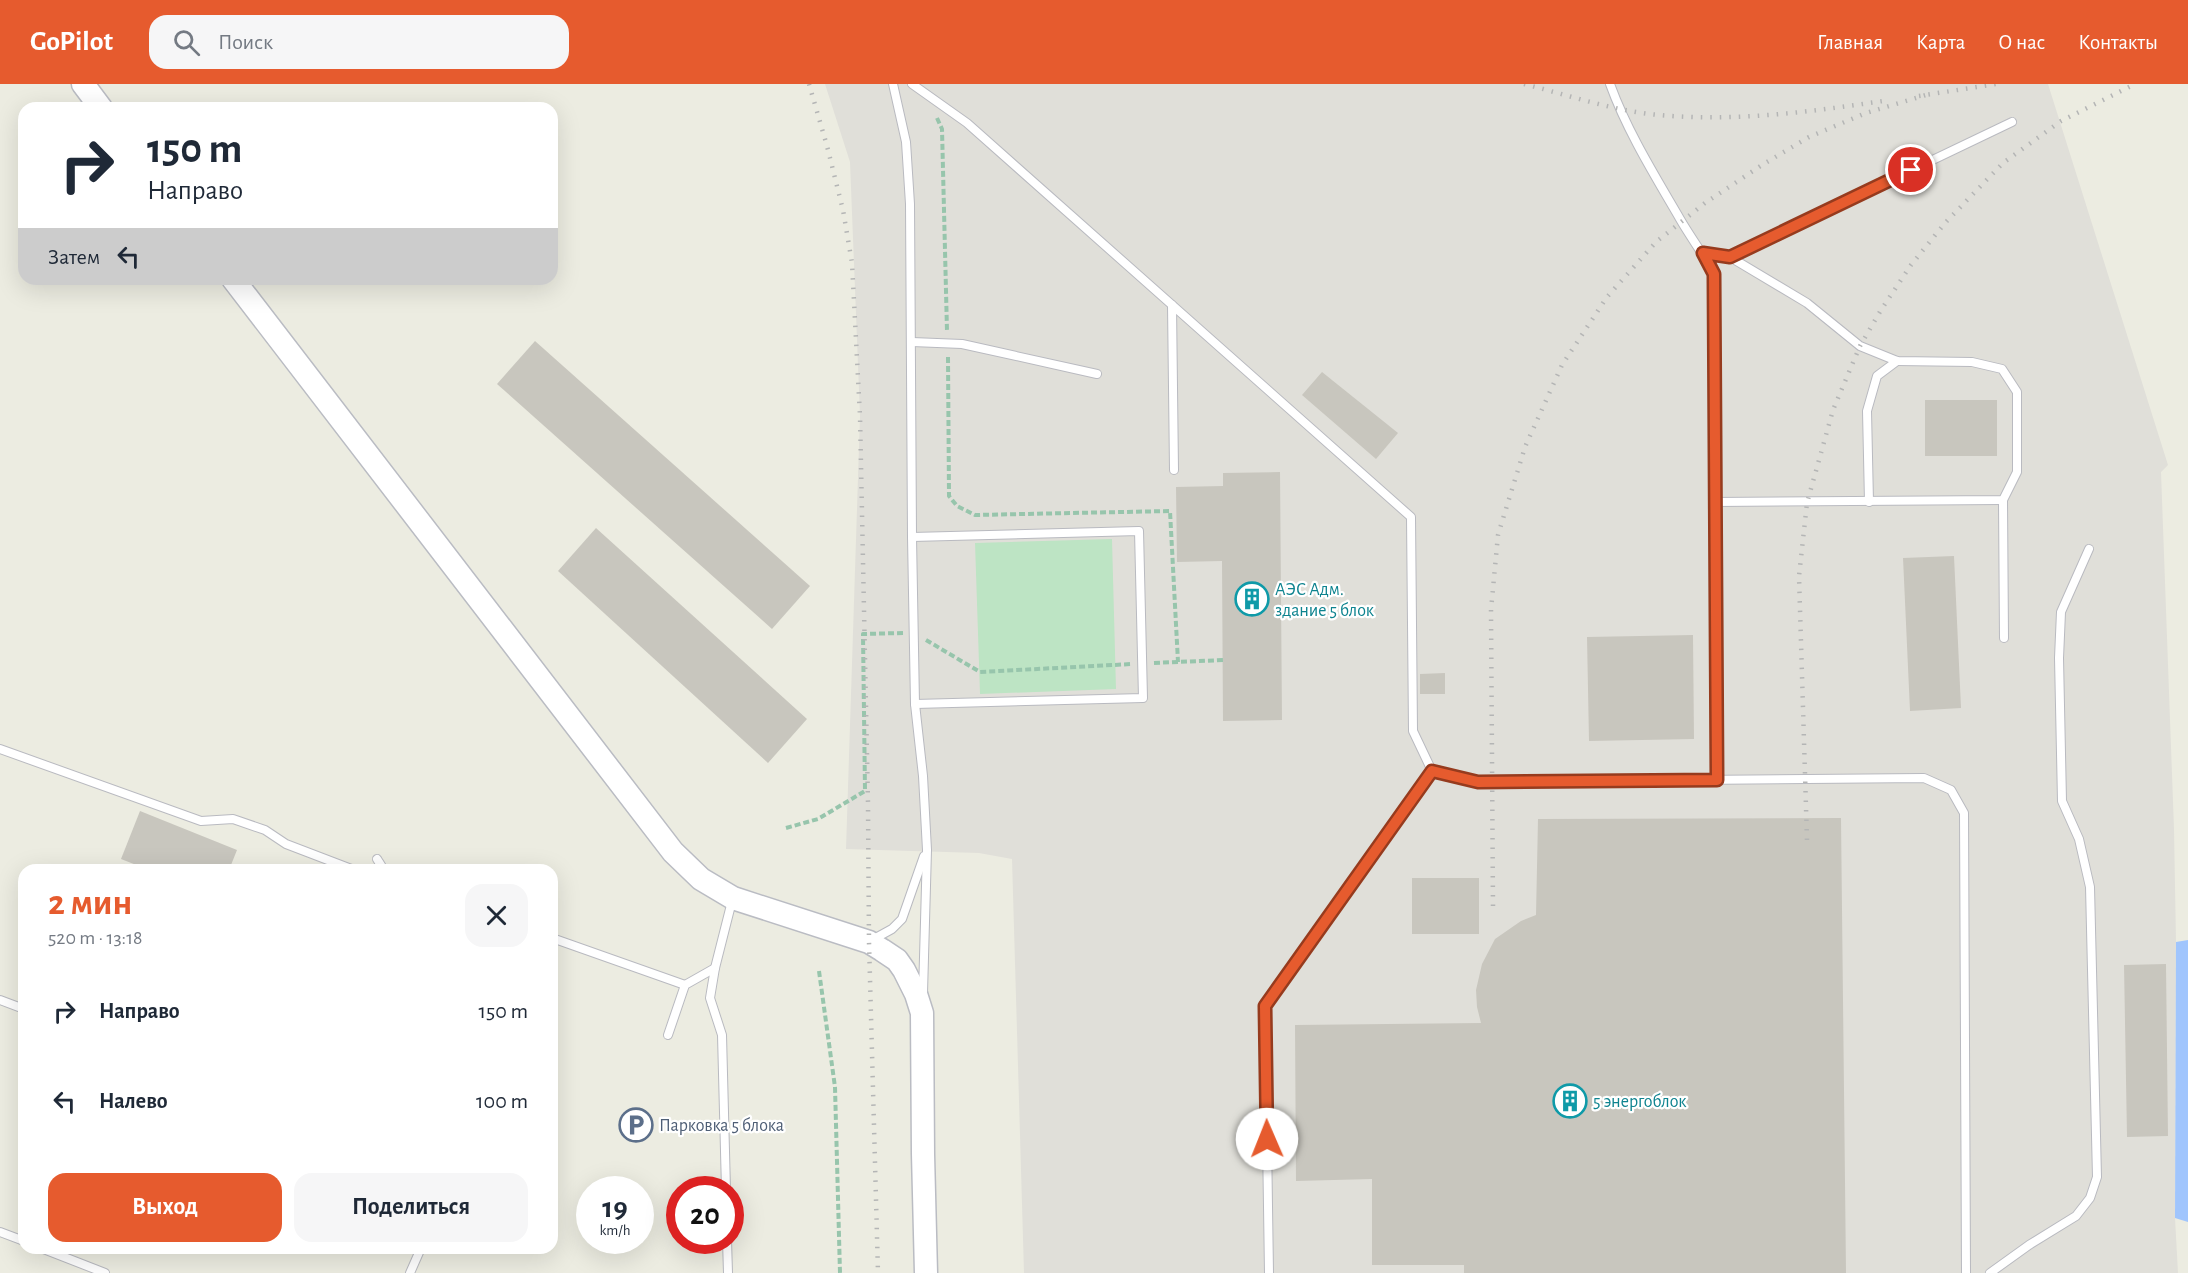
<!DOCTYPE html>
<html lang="ru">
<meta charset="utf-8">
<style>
:root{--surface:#fff;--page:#f6f6f7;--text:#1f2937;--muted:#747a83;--accent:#e65b2e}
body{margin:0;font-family:"Alegreya Sans",sans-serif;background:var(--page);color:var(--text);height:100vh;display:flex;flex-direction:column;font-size:22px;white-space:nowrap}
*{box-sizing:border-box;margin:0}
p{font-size:20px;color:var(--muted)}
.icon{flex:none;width:33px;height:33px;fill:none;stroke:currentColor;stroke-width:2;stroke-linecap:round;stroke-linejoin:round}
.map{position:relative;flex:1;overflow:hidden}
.sheet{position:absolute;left:18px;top:780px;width:540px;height:390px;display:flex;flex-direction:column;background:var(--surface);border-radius:18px;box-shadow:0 6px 24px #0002}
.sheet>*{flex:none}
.top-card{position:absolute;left:18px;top:18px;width:540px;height:183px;border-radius:18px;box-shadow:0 6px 24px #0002;background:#fff;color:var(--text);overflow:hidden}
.speed{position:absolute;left:576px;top:1092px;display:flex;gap:12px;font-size:30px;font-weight:700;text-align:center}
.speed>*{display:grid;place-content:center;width:78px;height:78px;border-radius:50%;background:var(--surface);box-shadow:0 6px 24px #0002;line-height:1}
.speed small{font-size:15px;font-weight:400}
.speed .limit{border:9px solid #d22;background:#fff;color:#111}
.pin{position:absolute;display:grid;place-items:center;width:51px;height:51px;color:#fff;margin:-26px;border:3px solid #fff;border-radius:50%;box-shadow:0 2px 6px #0007}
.me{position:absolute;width:66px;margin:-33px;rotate:359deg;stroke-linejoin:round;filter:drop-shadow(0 0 4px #0008)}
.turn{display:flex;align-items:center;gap:21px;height:126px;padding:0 30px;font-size:27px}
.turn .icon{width:78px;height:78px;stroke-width:2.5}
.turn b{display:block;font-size:42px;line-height:51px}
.then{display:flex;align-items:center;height:57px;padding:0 30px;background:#0003;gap:12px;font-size:22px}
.round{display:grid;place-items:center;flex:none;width:63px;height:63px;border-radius:18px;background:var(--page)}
.headline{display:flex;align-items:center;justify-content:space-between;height:102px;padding:0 30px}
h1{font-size:36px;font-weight:700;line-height:45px;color:var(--accent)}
.primary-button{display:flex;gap:12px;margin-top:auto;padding:12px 30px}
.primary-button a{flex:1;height:69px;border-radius:18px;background:var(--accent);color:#fff;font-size:24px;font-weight:700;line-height:69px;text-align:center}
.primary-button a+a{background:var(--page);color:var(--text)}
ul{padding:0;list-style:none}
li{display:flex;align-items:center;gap:18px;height:90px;padding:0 30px}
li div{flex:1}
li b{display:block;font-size:22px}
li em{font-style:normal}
header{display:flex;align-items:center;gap:36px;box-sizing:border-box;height:84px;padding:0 30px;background:var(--accent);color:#fff}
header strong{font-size:28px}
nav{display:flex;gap:33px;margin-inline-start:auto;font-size:21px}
.search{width:420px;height:54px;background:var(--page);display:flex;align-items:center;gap:15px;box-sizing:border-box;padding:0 21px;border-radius:18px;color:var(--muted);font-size:22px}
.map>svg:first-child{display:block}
</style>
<header>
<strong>GoPilot</strong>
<div class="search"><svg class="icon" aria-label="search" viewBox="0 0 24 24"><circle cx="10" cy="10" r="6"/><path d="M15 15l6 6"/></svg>Поиск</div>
<nav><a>Главная</a><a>Карта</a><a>О нас</a><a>Контакты</a></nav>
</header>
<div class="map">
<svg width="2188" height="1189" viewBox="0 0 2188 1189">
<rect width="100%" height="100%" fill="#ecece1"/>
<path fill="#e0dfd9" d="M825,0h1223l120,381 -7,7 13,357 2,113 -1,276 3,55h-1154l-12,-414 -33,-6 -133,-4 14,-433 -10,-254z"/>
<path fill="#bde4c4" d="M1112,455l4,150 -136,5 -5,-151z"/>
<path fill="#a0c5fd" d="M2188,856v282l-13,-4 1,-276z"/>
<g fill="#c8c6be">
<path d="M535,257l275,245 -38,43 -275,-245z"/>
<path d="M1322,288l76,61 -22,26 -74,-64z"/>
<rect x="1925" y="316" width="72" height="56"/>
<path d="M1280,388l2,248 -59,1 -1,-160 -45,1 -1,-75 47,-1v-13z"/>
<path d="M596,444l211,191 -39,44 -210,-192z"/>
<path d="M1954,472l7,152 -51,3 -7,-153z"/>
<path d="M1693,551l1,104 -105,2 -2,-104z"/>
<path d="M1445,589v21h-25v-20z"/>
<path d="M140,727l97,39 -8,20h-80l-28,-11z"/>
<path d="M1841,734l5,455h-382v-8h-92v-86l-76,2 -1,-156 186,-2 -4,-16 -1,-17 6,-26 13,-25 26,-18 15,-6 2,-96z"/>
<rect x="1412" y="794" width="67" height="56"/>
<path d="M2166,880l2,172 -41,1 -3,-172z"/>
</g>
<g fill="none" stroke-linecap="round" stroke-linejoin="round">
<defs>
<g id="lane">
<path d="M893,0l13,58 4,62 2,333 3,167 8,72 4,74 -4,143"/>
<path d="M912,0l55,39 444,394 2,214 19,40 46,11 446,-4 27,12 13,23 2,460"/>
<path d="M1610,0c17,47 45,92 70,135 11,19 24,36 34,55l3,506"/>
<path d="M1703,169l27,4 77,46 53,43 37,15 75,1 30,7 15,23v80l-14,28 -289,2"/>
<path d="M1730,173l282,-135"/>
<path d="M1172,221l2,165"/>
<path d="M912,258l50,2 135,30"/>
<path d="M2003,416l1,138"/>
<path d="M1869,418l-2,-91 10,-35 20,-15"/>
<path d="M912,453l227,-6 4,167 -228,6"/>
<path d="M0,665l201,72 32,-2 32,11 21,14 68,26"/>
<path d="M377,775l7,11"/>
<path d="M552,854l133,47"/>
<path d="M872,856l20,-11 10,-10 22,-63"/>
<path d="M0,916l24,9"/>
<path d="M668,951l17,-50 30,-17"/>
<path d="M726,1106l-4,-155 -12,-37 5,-30 17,-67"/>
<path d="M0,1148l24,9"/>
<path d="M727,1156l1,33"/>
<path d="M41,1164l64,25"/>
<path d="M410,1189l11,-25"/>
<path d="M1269,1189l-4,-267 167,-235"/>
<path d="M1990,1189l39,-28 47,-29 14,-18 7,-21 -7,-290 -11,-48 -17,-38 -3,-143 2,-46 28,-63"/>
</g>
<g id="secondary">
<path d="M83,0l18,24"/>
<path d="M233,195l440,573 28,27 32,19 136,44 13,8 15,10 7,10 12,24 6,19 1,141 3,119"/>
</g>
</defs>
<use href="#lane" stroke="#b9bac0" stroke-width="10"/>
<use href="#secondary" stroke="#babcc3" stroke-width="25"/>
<g stroke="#97c5ac" stroke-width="4" stroke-dasharray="6 3" stroke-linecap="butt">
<path d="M937,34l5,11 5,202"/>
<path d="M948,273l1,139 8,10 18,9 195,-4 8,151"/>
<path d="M926,556l54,32 152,-8"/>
<path d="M1154,579l69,-3"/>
<path d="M786,744l32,-9 47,-28 -2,-157 40,-1"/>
<path d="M819,887l16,116 5,186"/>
</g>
<use href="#lane" stroke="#fff" stroke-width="8"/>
<use href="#secondary" stroke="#fff" stroke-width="22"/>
<g stroke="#b4b5b5" stroke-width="4.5" stroke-dasharray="1.5 8" stroke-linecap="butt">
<path d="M809,0l18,62 16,64 9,53 8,153 8,387 1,139 9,331"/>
<path d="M1524,0c44,11 90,27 135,31 76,7 150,-3 224,-14"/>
<path d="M1919,12l77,-12"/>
<path d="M1807,756l-8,-264 8,-73 26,-93 27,-64 21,-36 30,-45 34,-42 58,-60 58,-42 74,-37"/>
<path d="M1493,822l-2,-296 7,-75 27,-88 37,-82 45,-68 49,-55 49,-39 57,-38 47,-28 57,-24 60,-18"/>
</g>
</g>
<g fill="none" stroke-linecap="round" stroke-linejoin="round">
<defs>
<path id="route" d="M1267,1055l-2,-133 167,-235 46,11 239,-2 -3,-506 -11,-21 27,4 181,-87"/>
</defs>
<use href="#route" stroke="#963b1e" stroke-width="15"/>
<use href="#route" stroke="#e65b2e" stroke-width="10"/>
</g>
<defs>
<symbol id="building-ring" viewBox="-11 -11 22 22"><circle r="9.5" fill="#fff" stroke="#0f9aa8" stroke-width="1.5"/><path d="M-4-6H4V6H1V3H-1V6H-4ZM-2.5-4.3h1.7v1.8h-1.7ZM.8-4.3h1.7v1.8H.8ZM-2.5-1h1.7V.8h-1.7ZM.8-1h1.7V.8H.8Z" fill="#0f9aa8"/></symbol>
<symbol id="parking-ring" viewBox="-11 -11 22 22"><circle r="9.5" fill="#fff" stroke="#5c6f8a" stroke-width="1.5"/><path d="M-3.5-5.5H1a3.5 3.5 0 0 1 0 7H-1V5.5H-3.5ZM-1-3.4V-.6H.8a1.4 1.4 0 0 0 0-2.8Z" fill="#5c6f8a"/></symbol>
</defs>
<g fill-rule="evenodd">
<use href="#building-ring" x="1233" y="496" width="38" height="38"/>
<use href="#building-ring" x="1551" y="998" width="38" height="38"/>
<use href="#parking-ring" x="617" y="1022" width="38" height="38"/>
</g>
<g text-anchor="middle" stroke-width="4.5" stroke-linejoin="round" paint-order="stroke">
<g font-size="18" fill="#0d838f" stroke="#fff" text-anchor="start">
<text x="1275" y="511">АЭС Адм.<tspan x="1275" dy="21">здание 5 блок</tspan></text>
<text x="1593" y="1023">5 энергоблок</text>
</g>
<g font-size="18" fill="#4e5e75" stroke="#fff" text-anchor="start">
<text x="659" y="1047">Парковка 5 блока</text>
</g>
</g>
</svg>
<div class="speed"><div>19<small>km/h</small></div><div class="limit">20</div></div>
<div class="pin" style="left:1911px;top:86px;background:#d93025"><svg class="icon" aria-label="arrive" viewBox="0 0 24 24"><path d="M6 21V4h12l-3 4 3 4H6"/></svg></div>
<svg class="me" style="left:1267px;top:1055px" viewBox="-20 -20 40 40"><circle r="19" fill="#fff"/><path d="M0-13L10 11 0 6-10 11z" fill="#e65b2e"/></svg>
<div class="top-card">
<div class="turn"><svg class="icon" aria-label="right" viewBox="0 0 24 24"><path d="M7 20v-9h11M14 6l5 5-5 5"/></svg><div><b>150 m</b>Направо</div></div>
<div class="then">Затем<svg class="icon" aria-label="left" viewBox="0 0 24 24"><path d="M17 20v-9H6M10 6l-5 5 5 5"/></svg></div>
</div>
<section class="sheet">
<div class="headline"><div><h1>2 мин</h1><p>520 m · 13:18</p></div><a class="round"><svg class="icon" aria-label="close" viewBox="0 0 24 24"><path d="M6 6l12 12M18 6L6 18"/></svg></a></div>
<ul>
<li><svg class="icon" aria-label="right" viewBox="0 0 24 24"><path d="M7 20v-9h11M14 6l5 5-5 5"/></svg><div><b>Направо</b></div><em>150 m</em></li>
<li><svg class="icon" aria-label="left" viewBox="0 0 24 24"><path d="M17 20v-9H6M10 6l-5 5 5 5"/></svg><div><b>Налево</b></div><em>100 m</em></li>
</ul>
<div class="primary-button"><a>Выход</a><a>Поделиться</a></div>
</section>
</div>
